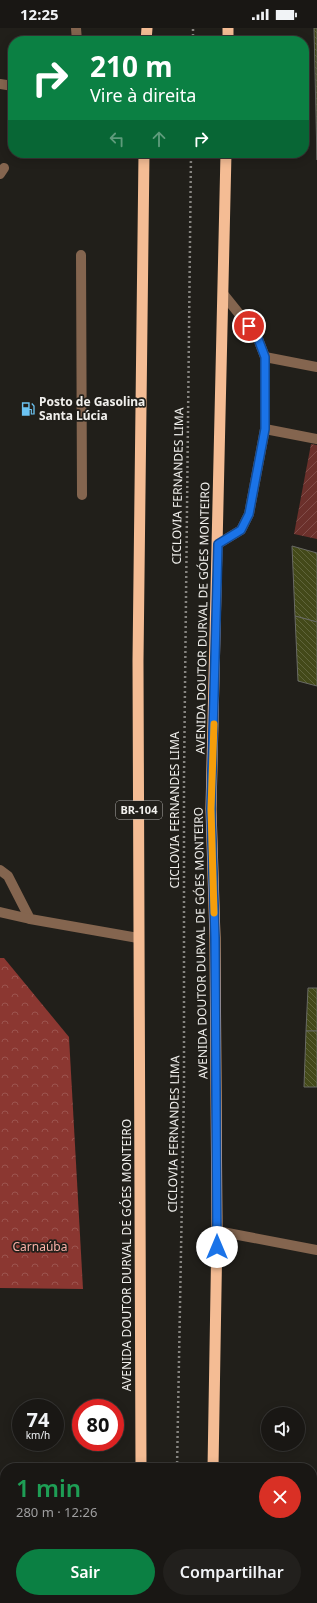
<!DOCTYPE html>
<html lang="pt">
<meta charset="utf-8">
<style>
:root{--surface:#191714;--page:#22201d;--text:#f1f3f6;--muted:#9f9fa0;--line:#373634;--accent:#0b8043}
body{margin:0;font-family:"Noto Sans",sans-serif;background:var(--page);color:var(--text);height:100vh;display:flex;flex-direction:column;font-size:15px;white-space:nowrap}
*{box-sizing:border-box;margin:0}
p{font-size:13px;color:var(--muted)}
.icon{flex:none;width:22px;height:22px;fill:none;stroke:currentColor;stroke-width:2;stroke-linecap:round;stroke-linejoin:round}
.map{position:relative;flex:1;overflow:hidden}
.drawer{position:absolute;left:0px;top:1435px;width:317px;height:140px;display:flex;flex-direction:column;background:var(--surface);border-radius:16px 16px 0 0;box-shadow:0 2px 10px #0003,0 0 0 1px var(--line)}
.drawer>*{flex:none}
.top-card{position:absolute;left:8px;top:8px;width:301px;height:122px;border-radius:16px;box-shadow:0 2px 10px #0003,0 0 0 1px var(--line);background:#0b8043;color:#fff;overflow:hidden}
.fabs{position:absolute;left:261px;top:1379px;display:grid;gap:8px}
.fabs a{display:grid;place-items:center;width:44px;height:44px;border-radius:50%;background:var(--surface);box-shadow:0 2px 10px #0003,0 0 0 1px var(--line);font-size:20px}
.speed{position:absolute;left:12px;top:1371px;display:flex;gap:8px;font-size:20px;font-weight:700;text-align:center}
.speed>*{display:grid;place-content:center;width:52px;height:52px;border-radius:50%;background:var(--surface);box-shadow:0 2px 10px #0003,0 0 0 1px var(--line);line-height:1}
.speed small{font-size:10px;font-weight:400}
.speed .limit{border:6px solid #d22;background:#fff;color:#111}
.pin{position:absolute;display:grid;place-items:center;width:34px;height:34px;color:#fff;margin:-17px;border:2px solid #fff;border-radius:50%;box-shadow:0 1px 4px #0007}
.me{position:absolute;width:44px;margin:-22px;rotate:0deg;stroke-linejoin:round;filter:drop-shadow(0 0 3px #0008)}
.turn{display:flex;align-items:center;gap:14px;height:84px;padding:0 16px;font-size:18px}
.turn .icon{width:52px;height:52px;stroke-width:2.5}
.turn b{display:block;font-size:28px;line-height:34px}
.lanes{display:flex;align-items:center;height:38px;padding:0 16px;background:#0003;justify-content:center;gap:20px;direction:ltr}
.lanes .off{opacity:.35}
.round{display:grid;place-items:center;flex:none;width:42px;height:42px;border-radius:21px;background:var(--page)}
.overview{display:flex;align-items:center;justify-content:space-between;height:68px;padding:0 16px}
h1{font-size:24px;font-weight:600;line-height:30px;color:#1e9e55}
.primary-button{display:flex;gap:8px;margin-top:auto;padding:8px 16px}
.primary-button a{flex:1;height:46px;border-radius:24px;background:var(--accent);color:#fff;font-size:16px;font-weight:600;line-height:46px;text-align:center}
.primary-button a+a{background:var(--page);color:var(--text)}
.status{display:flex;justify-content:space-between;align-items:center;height:28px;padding:0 20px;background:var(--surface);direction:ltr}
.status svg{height:11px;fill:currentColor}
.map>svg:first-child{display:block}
</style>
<div class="status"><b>12:25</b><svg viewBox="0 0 49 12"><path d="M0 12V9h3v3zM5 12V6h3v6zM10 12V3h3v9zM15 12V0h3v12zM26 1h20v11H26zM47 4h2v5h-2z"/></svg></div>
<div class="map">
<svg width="317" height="1575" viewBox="0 0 317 1575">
<defs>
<pattern id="forest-crowns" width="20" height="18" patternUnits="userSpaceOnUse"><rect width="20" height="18" fill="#8b3731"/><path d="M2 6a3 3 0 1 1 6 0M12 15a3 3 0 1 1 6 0" fill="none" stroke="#9c544f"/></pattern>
<pattern id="garden-furrows" width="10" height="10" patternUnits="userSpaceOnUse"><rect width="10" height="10" fill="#6b302b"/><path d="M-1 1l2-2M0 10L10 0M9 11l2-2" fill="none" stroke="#814e4a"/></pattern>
<pattern id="building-back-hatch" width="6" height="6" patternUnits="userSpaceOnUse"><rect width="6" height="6" fill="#434919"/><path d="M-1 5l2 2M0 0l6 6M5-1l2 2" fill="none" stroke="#5f643b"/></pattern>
</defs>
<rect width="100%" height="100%" fill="#211f1a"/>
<path fill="url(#forest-crowns)" d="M0,930h4l65,79 14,252 -83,-1z"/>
<path fill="url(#garden-furrows)" d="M311,416l6,1v94l-23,-5z"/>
<g fill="url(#building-back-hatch)" stroke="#696a64">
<path d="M314,0h3v132z"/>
<path d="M292,518l25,7v69l-22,-6z"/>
<path d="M295,588l22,6v64l-19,-5z"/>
<path d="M308,960h9v43h-11z"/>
<path d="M306,1003h11v56h-13z"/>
</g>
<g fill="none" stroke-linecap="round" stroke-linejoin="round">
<g stroke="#878581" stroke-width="2.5" stroke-dasharray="2 3" stroke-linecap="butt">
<path d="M193,13v-13"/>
<path d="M177,1440l7,-379v-312l7,-624"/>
<path d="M177,1570v5"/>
</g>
<g stroke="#84654f" stroke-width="10">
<path d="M76,0l1,13"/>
<path d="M0,146l4,-6"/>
<path d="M81,227l1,240"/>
<path d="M265,329l52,10"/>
<path d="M265,401l52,10"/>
<path d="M218,516l23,-14 8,-16 16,-85v-72l-8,-21 -33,-41"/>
<path d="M0,842l8,6 22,43 108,19"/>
<path d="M0,884l30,7"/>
</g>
<path stroke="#84654f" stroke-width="10" d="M217,1203l100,19"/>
<path stroke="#84654f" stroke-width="10" d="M0,56l13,2"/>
<g stroke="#f4bc94" stroke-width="11">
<path d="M146,13l1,-13"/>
<path d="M228,13v-13"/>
<path d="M141,1440l-3,-807 6,-508"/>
<path d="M213,1440l4,-237 -2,-293 -4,-129 15,-656"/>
<path d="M142,1570v5"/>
<path d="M211,1570v5"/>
</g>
</g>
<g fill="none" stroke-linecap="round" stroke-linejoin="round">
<defs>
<path id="route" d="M217,1219l-2,-309 -4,-129 7,-265 23,-14 8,-16 16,-85v-72l-8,-21 -8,-10"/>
</defs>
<use href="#route" stroke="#114b97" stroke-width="10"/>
<use href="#route" stroke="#1a73e8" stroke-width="7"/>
<path stroke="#f59e0b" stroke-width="7" d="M214,696l-3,85 3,104"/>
</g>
<defs>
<symbol id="fuel-bare" viewBox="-9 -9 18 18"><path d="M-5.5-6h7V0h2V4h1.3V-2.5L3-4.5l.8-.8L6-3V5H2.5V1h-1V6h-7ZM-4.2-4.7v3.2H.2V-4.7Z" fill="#6cc3f2" stroke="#211f1a" stroke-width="2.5" paint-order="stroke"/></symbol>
</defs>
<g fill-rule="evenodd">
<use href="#fuel-bare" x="18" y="371" width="20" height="20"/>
</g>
<g text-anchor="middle" stroke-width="3.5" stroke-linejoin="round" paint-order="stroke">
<rect fill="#211f1a" stroke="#b3b1ae" stroke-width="1" x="116" y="773" width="46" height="18" rx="3"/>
<g font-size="11" font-weight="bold" fill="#f1f0ed">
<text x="139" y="786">BR-104</text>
</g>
<g font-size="12" font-weight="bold" fill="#f1f0ed" stroke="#211f1a" text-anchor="start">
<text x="39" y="378">Posto de Gasolina<tspan x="39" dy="14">Santa Lúcia</tspan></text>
</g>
<g font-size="12" fill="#f1f0ed" stroke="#211f1a">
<text transform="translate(178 458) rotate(-89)" y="4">CICLOVIA FERNANDES LIMA</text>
<text transform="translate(203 590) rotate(-89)" y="4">AVENIDA DOUTOR DURVAL DE GÓES MONTEIRO</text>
<text transform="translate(175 782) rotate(-90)" y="4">CICLOVIA FERNANDES LIMA</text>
<text transform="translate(201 915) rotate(-91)" y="4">AVENIDA DOUTOR DURVAL DE GÓES MONTEIRO</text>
<text transform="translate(174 1106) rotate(-89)" y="4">CICLOVIA FERNANDES LIMA</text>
<text transform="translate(127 1227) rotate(-90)" y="4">AVENIDA DOUTOR DURVAL DE GÓES MONTEIRO</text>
</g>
<g font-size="12" fill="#f9b0a7" stroke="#211f1a">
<text x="40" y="1223">Carnaúba</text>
</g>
</g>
</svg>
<div class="fabs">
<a><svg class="icon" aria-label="sound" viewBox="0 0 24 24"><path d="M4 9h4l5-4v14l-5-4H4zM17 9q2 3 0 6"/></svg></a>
</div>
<div class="speed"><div>74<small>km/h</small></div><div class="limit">80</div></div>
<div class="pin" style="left:249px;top:298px;background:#d93025"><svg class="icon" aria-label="arrive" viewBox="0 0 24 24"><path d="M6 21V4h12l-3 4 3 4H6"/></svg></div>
<svg class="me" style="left:217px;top:1219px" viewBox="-20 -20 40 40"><circle r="19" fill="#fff"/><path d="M0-13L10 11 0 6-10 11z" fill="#1a73e8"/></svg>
<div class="top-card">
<div class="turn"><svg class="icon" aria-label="right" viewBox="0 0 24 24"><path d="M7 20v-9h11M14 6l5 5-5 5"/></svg><div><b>210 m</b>Vire à direita</div></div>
<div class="lanes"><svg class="icon off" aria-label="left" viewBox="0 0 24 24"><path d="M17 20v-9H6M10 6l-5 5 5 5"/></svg><svg class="icon off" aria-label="ahead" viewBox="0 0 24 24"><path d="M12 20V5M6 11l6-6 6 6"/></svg><svg class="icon" aria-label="right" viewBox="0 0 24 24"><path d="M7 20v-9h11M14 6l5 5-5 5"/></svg></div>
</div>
<section class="drawer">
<div class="overview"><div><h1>1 min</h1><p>280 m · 12:26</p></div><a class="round" style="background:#d93025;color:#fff"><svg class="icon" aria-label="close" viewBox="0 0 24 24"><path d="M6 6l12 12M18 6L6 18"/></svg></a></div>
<div class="primary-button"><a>Sair</a><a>Compartilhar</a></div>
</section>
</div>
